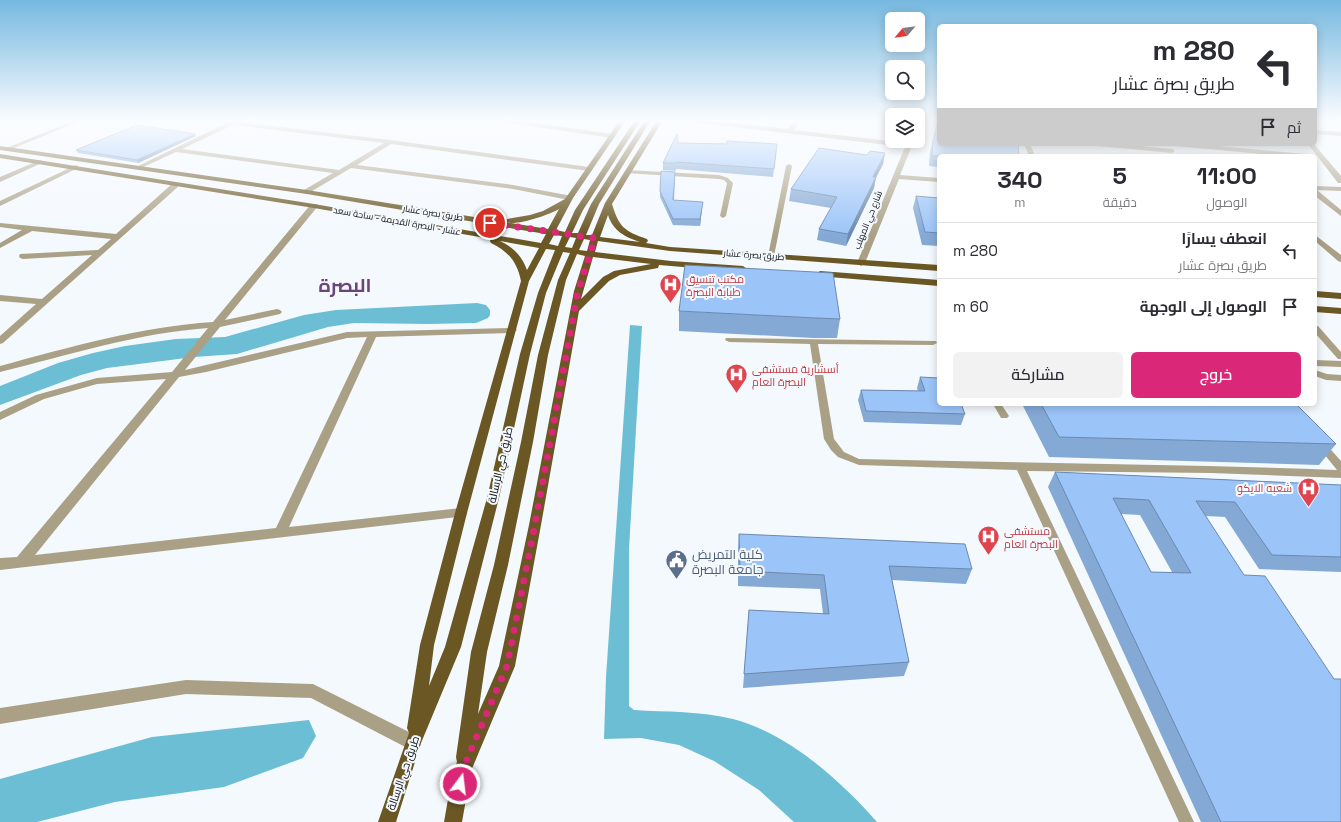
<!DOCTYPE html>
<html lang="ar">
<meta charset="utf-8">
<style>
:root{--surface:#fff;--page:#f2f2f3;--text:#2b2b33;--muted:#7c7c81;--line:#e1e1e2;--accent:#db2777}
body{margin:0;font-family:"Space Grotesk",Cairo,sans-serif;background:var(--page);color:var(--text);direction:rtl;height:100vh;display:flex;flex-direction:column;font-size:15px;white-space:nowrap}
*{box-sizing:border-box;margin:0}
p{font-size:13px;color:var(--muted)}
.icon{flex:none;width:22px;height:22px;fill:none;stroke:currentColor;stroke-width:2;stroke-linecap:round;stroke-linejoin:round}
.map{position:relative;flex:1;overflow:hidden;direction:ltr}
.panel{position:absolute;left:937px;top:154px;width:380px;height:252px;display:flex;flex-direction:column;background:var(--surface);border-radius:6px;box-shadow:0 2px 10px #0003;direction:rtl}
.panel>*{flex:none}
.top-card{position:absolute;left:937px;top:24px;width:380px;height:122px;border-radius:6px;box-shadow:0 2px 10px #0003;direction:rtl;background:#fff;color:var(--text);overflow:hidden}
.needle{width:26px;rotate:242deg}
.buttons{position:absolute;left:885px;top:12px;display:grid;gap:8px}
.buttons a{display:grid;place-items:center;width:40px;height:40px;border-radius:6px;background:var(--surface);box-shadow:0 2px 10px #0003;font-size:20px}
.pin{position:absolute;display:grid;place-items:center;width:34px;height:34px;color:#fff;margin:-17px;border:2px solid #fff;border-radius:50%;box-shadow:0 1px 4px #0007}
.me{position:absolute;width:44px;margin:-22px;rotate:15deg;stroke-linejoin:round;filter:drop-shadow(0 0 3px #0008)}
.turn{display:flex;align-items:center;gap:14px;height:84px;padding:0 16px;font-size:18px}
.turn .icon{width:52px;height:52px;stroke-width:2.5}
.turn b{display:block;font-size:28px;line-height:34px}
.then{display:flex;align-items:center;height:38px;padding:0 16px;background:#0003;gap:8px;font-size:15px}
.eta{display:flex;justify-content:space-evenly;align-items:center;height:68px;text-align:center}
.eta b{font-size:24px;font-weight:600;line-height:28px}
.primary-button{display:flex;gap:8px;margin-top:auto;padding:8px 16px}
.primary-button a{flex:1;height:46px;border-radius:6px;background:var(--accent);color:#fff;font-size:16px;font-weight:600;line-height:46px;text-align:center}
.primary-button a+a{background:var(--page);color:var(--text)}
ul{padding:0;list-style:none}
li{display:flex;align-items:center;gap:12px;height:56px;padding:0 16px;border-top:1px solid var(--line)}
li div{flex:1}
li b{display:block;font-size:15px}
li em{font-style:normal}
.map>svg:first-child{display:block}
</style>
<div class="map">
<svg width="1341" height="822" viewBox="0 0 1341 822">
<rect width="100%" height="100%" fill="#f4f9fe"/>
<g fill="#6cbed5">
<path d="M477,303l9,2 4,5v5l-2,3 -12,5 -48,1 -74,-1 -26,4 -91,27 -43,3 -87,11 -26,7 -81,30v-19l58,-23 35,-10 32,-7 51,-7 49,-2 79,-22 32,-5z"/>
<path d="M630,325l12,1 -13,223v157l5,4c32,2 67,1 99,9 56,15 107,61 144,103h-83l-35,-32 -45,-29 -35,-16 -38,-7 -37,1 2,-62z"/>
<path d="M309,720l7,16 -13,22 -79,29 -109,15 -78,20h-37v-43l152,-42z"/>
</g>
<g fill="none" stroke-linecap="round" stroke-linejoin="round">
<g fill="#aaa085" fill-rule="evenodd">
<path d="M64,120h9l5,2 -2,1z"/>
<path d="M209,120h12l13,3 -2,1z"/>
<path d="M789,164l3,2 -18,90 -3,2 -3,-2 18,-90z"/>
<path d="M627,170l92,5 9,3 5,5 -7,33 -3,2 -3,-2 7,-33 -3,-3 -5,-1 -94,-6 -1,-1z"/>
<path d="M1315,326h3l23,26v7h-3l-23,-26z"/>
<path d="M726,338l210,3 1,2 -4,2 -115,-1 16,95 10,13 15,7c159,4 319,5 478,11l-21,-26 5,-3 3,1 17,19v17l-130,-5 -184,-2 167,351h-15l-162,-352 -158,-5 -21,-8 -7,-7 -7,-11 -14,-95 -81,-2 -4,-2z"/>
<path d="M1315,360l26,1v6l-26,-1z"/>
<path d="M1315,370l12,4 14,1v6l-15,-1 -11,-4z"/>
<path d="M993,404h8l8,12 -2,2h-6z"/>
</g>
<g fill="#aaa085" fill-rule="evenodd">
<path d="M75,120h8l-74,30 -5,-1z"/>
<path d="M233,120h8l-2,2 151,18 199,27 3,2 -3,2 -198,-27 -34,21 156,20 59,11v4h-3l-56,-11 -162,-21 -44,26 -4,-2 1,-2 29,-17 -157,-21 -35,16 -5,-1zM233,125l151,18 -45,27 -157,-21z"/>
<path d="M499,120h16l97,14 3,2 -3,2 -110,-16z"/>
<path d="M688,120h19l81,9 6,-9h6l-6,10 113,13 1,-2h6l-14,34 39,3v4l-40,-3 -34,84 -4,3 -4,-3 48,-116 -214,-25z"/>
<path d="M918,120h4l-2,4 -2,1z"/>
<path d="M1315,130l26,2v4l-26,-2z"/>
<path d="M1024,144h6l5,12h-6z"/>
<path d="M1095,144h24l53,5 3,2 -3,2 -74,-7z"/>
<path d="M1172,144h24l109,10 3,2h-24l-109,-10z"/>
<path d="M1308,144h6l27,32v7h-3z"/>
<path d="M40,160l3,2 -1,1 -42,19v-5z"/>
<path d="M76,165l2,1v2l-78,38v-5z"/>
<path d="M173,183h3l4,2 -177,158 -3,1v-8l36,-32 -36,-3v-6l42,4 50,-44 -69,4 -3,-1 -1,-2 1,-2 78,-4 13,-11 -79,-8 -32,17v-5l22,-13 -22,-3v-4l116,11z"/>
<path d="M1315,186l26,1v4l-24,-1 24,20v6l-26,-20z"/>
<path d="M311,204h6l1,2 -93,114 52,-11 3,1 2,2 -2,2 -60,13 -35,43 162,-38 168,-4 2,2 -5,3 -136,4 -87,190 172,-19 5,2 1,3 -1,3 -466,54v-12l17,-1 149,-178 -69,5 -53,15 -44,21v-8l36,-17 61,-17 75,-6 36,-44c-71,5 -139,27 -208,44v-6c70,-19 140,-39 213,-44zM367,337l-91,191 -241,27 144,-178 27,-5 141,-34z"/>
<path d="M1315,235l26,20v7l-3,-1 -23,-20z"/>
<path d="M186,680l127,4 106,53 2,6 -2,6 -6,2 -102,-53 -125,-4 -186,30v-16z"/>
</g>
<g fill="#6a5724" fill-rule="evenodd">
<path d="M620,120h6l-53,78 -17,32 9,2 10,-22 60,-90h6l-58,90 -11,23h6l13,-29 54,-84h6l-52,84 -13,31h6l13,-32 52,-83h6l-51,84c7,23 12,27 35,35l1,2 -2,2 24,4 269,18v6l-269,-20 -72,-10 -3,11 76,9 72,5 4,3 -4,3 -84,-7 -1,3 -38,7 -11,6 -30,30 -38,214 -26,141 -44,105 -9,51h-18l9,-51 4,-9 -1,-5 15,-105 23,-87 27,-123 17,-87 20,-75 12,-27 -7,-1 -17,41 -16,61 -31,144 -38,149 -40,96 -25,79h-18l31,-89 -2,-5 13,-83 35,-132 66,-232c-4,-19 -12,-29 -30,-38l-1,-2 1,-2 -177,-31 -314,-50v-4l314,50 227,39 5,-9 -239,-40 -307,-44v-4l307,44 241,39 11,-20c-10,6 -47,19 -56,12l4,-2 23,-4 13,-4 22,-12zM608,215c5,16 17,22 32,27l-40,-5zM554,235l8,1 -4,10 -9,-2zM570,237l6,1 -4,10 -7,-1zM584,239l6,1 -3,11 -8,-1zM500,241l39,7 -12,22c-5,-14 -14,-23 -27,-29zM546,249l9,1 -17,43 -18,61 -33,144 -42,149 -16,39 5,-41 33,-132 62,-232zM577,254l8,2 -11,35 -45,234 -30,141 -21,48 9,-62 21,-87 25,-123 15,-87 18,-75zM593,257l58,7 -37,7 -11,6 -22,22z"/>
<path d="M820,271l119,9v6l-122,-10 -1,-2z"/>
<path d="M1315,291l26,2v6l-26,-2z"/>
<path d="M1315,306l26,2v6l-26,-2z"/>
</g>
</g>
<g fill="#85a9d5" fill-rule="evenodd">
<path d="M195,134l1,2 -58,27 -60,-10 -2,-3z"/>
<path d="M933,141l6,15v11l-10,-1 1,-15z"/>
<path d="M678,143l99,1 -4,33 -97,-8v2l-13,-1v-7z"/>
<path d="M885,153l-2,11 -7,13 -2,11 -28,58 -29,-6 2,-11 12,-21 -42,-7 2,-12 76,-34z"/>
<path d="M675,178l-1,23 28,7 -2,18 -27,-1 -13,-28v-6z"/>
<path d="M916,196l23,2v48l-17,-1 -9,-37z"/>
<path d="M679,311l161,8 -3,19h-24l-134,-7z"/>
<path d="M920,377l45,37 -4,11 -97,-3 -6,-22 3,-10 57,1 -1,-3z"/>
<path d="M1022,404h274l40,40 -17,21 -270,-8z"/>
<path d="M1055,472l286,13v87l-82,-3 -34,-52 -19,-1 135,306h-140l-153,-335zM1121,514l19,1 32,57h-21z"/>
<path d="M739,534l233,35 -6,15 -74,-4 17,82 -5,14 -161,12 6,-78 74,4 -3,-25 -82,-3v-37z"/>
</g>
<g fill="#6c89ae">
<path d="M195,134l1,2 -58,27 -1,-3z"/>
<path d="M885,153l-2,11 -12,24 5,-11 -2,11 -28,58 2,-12 25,-57z"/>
<path d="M703,202l-1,6 -2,18v-7z"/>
</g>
<g fill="#9bc4f8" stroke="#6c89ae" fill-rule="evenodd">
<path d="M938,120h1v24h79l1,12h-87l1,-15z"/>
<path d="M137,125l58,9 -58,26 -61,-10z"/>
<path d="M677,134l1,9 49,1v-3l50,3 -3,25 -98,-7v1h-13z"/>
<path d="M819,148l48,7 3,-4 15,2 -12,24h3l-28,57 -29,-5 18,-32 -46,-8z"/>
<path d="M661,171l14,1 -2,28 30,2 -3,17h-27l-13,-28z"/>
<path d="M916,196l23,2v35l-14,-1z"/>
<path d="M685,265l148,8 7,46 -24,-1 -137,-7z"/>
<path d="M920,377l19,1v26h22l4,10 -99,-3 -5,-21 64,1z"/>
<path d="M1041,404h255l40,40 -277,-7z"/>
<path d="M1055,472l286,13v72l-69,-2 -37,-53 -39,-1 48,74 21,1 69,103h7v143h-120zM1113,498l36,2 42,73 -40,-1z"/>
<path d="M739,534l226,10 7,25 -83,-3 20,96 -165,12 5,-64 80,4 -5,-39 -84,-4z"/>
</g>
<linearGradient id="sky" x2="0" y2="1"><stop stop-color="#76b8e0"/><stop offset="0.51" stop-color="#fafcff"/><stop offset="1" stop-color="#fafcff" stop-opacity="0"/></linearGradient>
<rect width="1341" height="235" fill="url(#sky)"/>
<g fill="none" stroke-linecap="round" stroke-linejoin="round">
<path stroke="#db2777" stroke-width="7" stroke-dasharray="0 12.6" d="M460,784l2,-13 45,-105 28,-142 43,-233 17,-53 -105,-15"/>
</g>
<defs>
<symbol id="hospital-pin" viewBox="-11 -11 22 30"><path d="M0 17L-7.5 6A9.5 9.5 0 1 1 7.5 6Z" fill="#e0444e" stroke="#f4f9fe"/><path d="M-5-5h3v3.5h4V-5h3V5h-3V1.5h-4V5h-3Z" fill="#fff"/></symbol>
<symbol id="civic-pin" viewBox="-11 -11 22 30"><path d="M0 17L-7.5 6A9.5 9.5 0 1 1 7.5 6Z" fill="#5c6f8a" stroke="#f4f9fe"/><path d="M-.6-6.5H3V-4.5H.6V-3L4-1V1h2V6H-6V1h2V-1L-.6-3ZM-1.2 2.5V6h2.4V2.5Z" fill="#fff"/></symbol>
</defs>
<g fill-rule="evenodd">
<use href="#hospital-pin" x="658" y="272" width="25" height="34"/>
<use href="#hospital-pin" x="724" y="362" width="25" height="34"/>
<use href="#hospital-pin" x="1296" y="476" width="25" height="34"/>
<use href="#hospital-pin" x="976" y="524" width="25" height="34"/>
<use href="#civic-pin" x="664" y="548" width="25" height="34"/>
</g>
<g text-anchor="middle" stroke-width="4" stroke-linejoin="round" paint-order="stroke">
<g font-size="9" fill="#0e1012" stroke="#f4f9fe">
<text transform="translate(433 213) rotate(9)" y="3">طريق بصرة عشار</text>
<text transform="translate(868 220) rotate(-68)" y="3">شارع حي المهلب</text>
<text transform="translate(397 221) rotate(10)" y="3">عشار - البصرة القديمة - ساحة سعد</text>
<text transform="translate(754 255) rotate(4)" y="3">طريق بصرة عشار</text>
</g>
<g font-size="11" fill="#be3a42" stroke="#f4f9fe" text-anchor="start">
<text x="686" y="283">مكتب تنسيق<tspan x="686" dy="13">طبابة البصرة</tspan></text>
<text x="752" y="373">أسشارية مستشفى<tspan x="752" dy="13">البصرة العام</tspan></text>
<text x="1292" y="492" text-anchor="end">شعبه الايكو</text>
<text x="1004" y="535">مستشفى<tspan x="1004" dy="13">البصرة العام</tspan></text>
</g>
<g font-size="11" fill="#0e1012" stroke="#f4f9fe">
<text transform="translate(500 465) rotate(-77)" y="4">طريق حي الرسالة</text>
<text transform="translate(403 773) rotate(-71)" y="4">طريق حي الرسالة</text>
</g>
<g font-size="13" fill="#4e5e75" stroke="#f4f9fe" text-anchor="start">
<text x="692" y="559">كلية التمريض<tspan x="692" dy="15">جامعة البصرة</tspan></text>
</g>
<g font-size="19" font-weight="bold" fill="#6d437b" stroke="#f4f9fe">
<text x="345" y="292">البصرة</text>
</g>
</g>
</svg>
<div class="buttons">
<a><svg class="needle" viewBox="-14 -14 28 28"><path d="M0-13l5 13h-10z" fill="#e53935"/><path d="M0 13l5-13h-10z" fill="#7c7c81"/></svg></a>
<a><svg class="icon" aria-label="search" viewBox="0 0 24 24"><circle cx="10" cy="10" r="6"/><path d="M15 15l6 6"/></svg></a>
<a><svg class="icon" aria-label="layers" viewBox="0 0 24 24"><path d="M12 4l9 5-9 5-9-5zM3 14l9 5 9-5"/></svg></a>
</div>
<div class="pin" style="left:490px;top:223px;background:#d93025"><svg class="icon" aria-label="arrive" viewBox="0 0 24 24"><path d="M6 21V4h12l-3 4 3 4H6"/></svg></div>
<svg class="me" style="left:460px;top:784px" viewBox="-20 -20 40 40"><circle r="17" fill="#db2777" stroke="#fff" stroke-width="3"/><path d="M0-11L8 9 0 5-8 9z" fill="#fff"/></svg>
<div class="top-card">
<div class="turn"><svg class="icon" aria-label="left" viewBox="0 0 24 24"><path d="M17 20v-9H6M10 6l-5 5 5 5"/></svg><div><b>280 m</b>طريق بصرة عشار</div></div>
<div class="then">ثم<svg class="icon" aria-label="arrive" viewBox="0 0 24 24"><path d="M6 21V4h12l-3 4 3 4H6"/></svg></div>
</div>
<section class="panel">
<div class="eta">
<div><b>11:00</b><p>الوصول</p></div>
<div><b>5</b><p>دقيقة</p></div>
<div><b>340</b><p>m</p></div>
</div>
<ul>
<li><svg class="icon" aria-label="left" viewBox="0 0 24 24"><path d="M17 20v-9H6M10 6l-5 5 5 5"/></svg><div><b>انعطف يسارًا</b><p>طريق بصرة عشار</p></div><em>280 m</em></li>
<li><svg class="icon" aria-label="arrive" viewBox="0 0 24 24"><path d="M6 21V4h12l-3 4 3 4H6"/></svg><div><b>الوصول إلى الوجهة</b></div><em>60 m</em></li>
</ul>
<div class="primary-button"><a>خروج</a><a>مشاركة</a></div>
</section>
</div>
